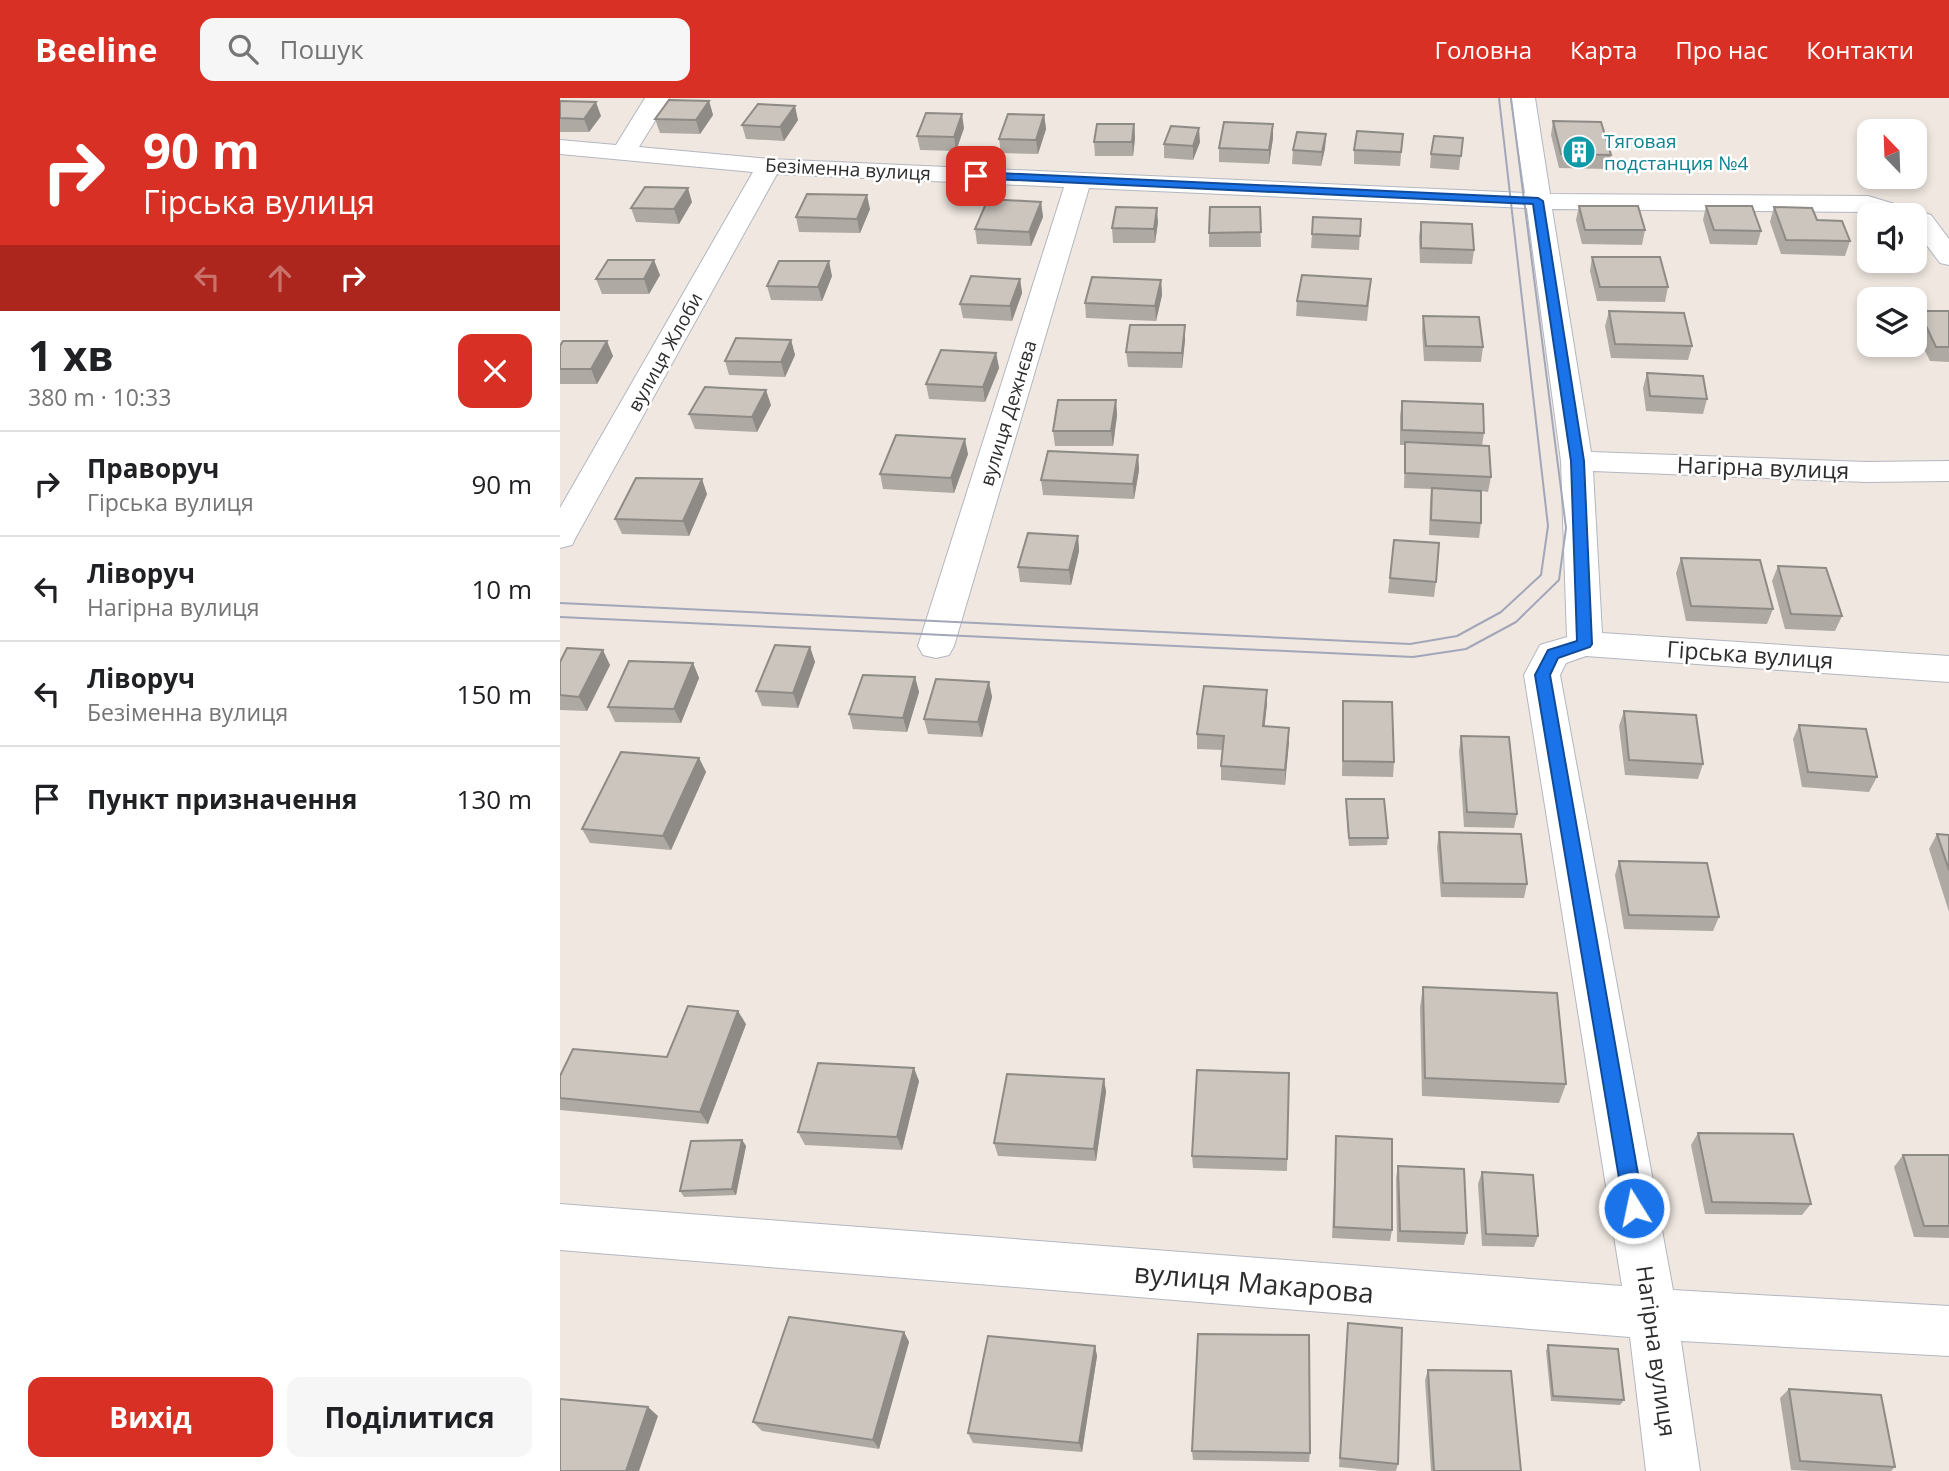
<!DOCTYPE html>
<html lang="uk">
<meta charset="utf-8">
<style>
:root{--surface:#fff;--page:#f6f6f6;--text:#202124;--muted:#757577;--line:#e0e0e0;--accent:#d93025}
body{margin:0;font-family:"Open Sans",sans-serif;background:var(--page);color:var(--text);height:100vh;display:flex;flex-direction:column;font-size:26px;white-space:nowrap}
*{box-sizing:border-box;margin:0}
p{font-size:23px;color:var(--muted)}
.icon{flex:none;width:38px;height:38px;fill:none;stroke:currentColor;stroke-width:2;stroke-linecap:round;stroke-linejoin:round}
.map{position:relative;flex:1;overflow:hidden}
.drawer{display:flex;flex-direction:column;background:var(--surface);width:560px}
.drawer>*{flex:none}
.guide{background:#d93025;color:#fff;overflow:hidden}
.needle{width:46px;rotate:337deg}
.controls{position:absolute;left:1297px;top:21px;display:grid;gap:14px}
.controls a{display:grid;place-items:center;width:70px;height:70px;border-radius:14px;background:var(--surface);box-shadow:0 4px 10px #0003;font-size:35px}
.pin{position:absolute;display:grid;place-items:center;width:60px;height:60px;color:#fff;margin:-30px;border-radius:14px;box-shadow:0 4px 10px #0006}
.me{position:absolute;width:77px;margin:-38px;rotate:350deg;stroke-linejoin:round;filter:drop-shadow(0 0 5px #0008)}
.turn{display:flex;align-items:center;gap:24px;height:147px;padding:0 28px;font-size:32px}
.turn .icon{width:91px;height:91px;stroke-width:2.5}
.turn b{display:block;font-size:49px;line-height:60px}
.lanes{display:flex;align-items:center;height:66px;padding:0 28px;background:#0003;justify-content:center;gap:35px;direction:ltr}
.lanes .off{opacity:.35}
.round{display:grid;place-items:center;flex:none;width:74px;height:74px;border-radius:14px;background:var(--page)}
.overview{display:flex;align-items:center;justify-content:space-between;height:119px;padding:0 28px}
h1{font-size:42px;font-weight:700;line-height:52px}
.action{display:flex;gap:14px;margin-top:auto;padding:14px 28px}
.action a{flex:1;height:80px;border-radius:14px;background:var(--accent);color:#fff;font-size:28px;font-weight:700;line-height:80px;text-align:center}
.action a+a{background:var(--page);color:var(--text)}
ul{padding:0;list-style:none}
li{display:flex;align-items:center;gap:21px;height:105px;padding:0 28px;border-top:2px solid var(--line)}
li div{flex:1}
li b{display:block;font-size:26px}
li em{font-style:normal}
header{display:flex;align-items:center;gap:42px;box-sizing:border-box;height:98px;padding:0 35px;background:var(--accent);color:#fff}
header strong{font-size:33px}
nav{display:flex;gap:38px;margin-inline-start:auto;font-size:24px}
.search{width:490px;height:63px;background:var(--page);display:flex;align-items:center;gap:18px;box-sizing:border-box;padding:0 24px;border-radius:14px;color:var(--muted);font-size:26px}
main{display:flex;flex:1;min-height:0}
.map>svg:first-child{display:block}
</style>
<header>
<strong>Beeline</strong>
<div class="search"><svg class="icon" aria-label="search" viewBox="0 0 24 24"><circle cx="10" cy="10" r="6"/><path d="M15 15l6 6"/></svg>Пошук</div>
<nav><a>Головна</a><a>Карта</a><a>Про нас</a><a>Контакти</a></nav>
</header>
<main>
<section class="drawer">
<div class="guide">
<div class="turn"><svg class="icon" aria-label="right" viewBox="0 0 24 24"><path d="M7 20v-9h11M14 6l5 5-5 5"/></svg><div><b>90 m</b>Гірська вулиця</div></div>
<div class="lanes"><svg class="icon off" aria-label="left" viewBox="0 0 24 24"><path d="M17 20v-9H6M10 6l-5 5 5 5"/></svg><svg class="icon off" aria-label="ahead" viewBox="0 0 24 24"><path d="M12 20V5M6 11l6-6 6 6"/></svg><svg class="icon" aria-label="right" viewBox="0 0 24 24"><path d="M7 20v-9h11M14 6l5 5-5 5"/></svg></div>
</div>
<div class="overview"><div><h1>1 хв</h1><p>380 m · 10:33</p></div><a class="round" style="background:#d93025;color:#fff"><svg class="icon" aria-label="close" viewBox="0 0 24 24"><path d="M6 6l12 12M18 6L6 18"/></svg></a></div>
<ul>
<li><svg class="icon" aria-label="right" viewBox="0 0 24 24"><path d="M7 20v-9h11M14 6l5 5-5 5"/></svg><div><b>Праворуч</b><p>Гірська вулиця</p></div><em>90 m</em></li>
<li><svg class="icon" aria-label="left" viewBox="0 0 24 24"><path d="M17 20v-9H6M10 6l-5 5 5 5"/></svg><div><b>Ліворуч</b><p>Нагірна вулиця</p></div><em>10 m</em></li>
<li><svg class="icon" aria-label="left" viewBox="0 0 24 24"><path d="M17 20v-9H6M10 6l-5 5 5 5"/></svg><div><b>Ліворуч</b><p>Безіменна вулиця</p></div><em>150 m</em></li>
<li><svg class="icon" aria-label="arrive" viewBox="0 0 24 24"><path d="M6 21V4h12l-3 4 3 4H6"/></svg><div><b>Пункт призначення</b></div><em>130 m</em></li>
</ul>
<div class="action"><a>Вихід</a><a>Поділитися</a></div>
</section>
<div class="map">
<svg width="1389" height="1373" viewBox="0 0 1389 1373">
<rect width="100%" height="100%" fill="#efe7e0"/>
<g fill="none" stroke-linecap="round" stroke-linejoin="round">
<defs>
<path id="street" d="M85,0h24l-30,49 130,12 756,34 -14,-95h24l15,96 318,2 63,19 18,24v26l-9,-2 -26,-35v-13h-35l-12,-3 -315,-3 39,243 275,10 83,-1v20l-83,1 -273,-11 9,162 347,23v26l-363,-26 -20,7 -6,12 113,615 276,16v50l-268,-15 19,130h-54l-16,-134 -1070,-87v-46l1062,82 -98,-611 16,-30 27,-8 -6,-176 -34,-253 -438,-20 -135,458 -5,9 -13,3 -13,-3 -5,-9 146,-459 -287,-13 -201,363 -4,8 -12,3v-40l193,-336 -193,-18v-14l56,5z"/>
</defs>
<use href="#street" stroke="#b3b7c1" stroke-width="2"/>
<use href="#street" fill="#fff" fill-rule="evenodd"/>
<g stroke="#a1a7b8" stroke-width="2">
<path d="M0,505l850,41 47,-8 44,-24 40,-37 7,-49 -49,-428"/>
<path d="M0,519l853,40 53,-8 50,-27 43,-42 7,-52 -55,-430"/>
</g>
</g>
<g fill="#afa9a3">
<path d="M0,3l41,15 -12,16h-29z"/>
<path d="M149,3l4,14 -13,19 -40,-1 -5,-14z"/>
<path d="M484,17l2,14 -8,25 -37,-1 -2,-14z"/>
<path d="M238,22l-14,21 -38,-2 -4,-14z"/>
<path d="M993,23l58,34 -3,14 -49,-1 -8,-33z"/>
<path d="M574,26l1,14 -2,18h-38l-1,-14z"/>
<path d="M404,30l-8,23 -36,-1 -3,-14z"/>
<path d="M766,36l-1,14 -4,18 -29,-2 1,-14z"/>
<path d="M843,36l-3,32 -46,-2v-14z"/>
<path d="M713,40l-4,26 -50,-2v-14z"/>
<path d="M903,40l-4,32 -29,-2 1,-14z"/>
<path d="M640,44l-7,18 -29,-2v-14z"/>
<path d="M132,104l-13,22 -43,-2 -5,-14z"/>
<path d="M481,104l2,15 -12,29 -54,-2 -2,-15z"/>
<path d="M1019,108l66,24 -3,15 -60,-1 -6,-24z"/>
<path d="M1146,108l55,25 -4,14 -47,-1 -7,-24z"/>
<path d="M700,109l1,40h-52v-14z"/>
<path d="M1214,109l43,13 33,21 -5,15 -64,-2 -11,-32z"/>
<path d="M310,111l-10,24 -61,-1 -3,-15z"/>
<path d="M801,121l-2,31 -48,-2 1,-14z"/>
<path d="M598,124l-3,21h-42l-1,-15z"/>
<path d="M861,124l53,28 -2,14 -52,-1 -1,-26z"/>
<path d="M1032,159l76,30 -3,15 -68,-1 -7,-30z"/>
<path d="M100,177l-11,19h-47l-6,-15z"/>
<path d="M272,178l-10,25 -51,-1 -4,-14z"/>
<path d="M460,181l2,14 -10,28 -49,-3 -3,-14z"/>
<path d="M601,182l1,15 -6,26 -70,-3 -1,-15z"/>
<path d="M810,196l-3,27 -71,-5 1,-15z"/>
<path d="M1049,213l83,35 -4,14 -77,-2 -6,-32z"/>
<path d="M1359,213h30v51l-19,-1 -16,-32v-7z"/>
<path d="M863,218l60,31 -2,15 -57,-1 -2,-30z"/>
<path d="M231,242l4,15 -10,22 -56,-2 -4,-14z"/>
<path d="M625,242l-3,28 -54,-1 -2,-15z"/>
<path d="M0,248l53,10 -16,28h-37z"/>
<path d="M436,255l3,15 -14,34 -56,-3 -3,-15z"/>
<path d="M1087,275l60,26 -4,15 -57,-3 -3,-23z"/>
<path d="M556,302l1,15 -4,31h-58l-2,-15z"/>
<path d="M842,303l82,32 -2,13 9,31 -3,15 -7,-1v32l-2,15 -50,-3 1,-32 1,-14 -27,-1 1,-43h-5v-29z"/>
<path d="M211,307l-14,27 -62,-3 -6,-15z"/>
<path d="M408,356l-14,39 -71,-4 -3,-15z"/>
<path d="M578,357l1,15 -5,29 -91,-4 -2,-15z"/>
<path d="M147,396l-18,42 -67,-2 -7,-15z"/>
<path d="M518,438l1,15 -8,34 -51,-3 -2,-15z"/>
<path d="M834,442l42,42 -2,15 -46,-4z"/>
<path d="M1121,460l92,51 -6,15 -81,-3 -10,-48z"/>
<path d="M1218,468l64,50 -7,15 -50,-2 -13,-48z"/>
<path d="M250,549l5,15 -17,46 -36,-2 -6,-15z"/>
<path d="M0,564l50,3 -23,46 -27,-1z"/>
<path d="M133,565l6,15 -18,45 -66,-1 -7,-15z"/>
<path d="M355,579l4,15 -12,40 -54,-3 -4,-15z"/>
<path d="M429,584l3,15 -10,40 -54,-3 -4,-15z"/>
<path d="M707,592v14l-3,22 25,2 -4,57 -64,-5v-14l2,-16 -26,-1v-15z"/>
<path d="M783,603l51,61 -1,15 -51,-1z"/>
<path d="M1064,613l79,53 -5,15 -73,-4 -6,-49z"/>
<path d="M1239,627l78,52 -8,15 -67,-5 -9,-48z"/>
<path d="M901,638l56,78 -3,14 -50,-1 -5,-76z"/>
<path d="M139,660l7,14 -35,78 -81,-7 -8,-14z"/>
<path d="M786,701l42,39 -1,7 -38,1 -3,-39z"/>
<path d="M879,734l88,52 -3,14 -83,-1 -4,-50z"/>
<path d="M1377,736l12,1v77l-20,-63z"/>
<path d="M1059,763l100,56 -6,14 -89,-2 -9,-54z"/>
<path d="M863,889l143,97 -7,19 -137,-7 -2,-89z"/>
<path d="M186,926l-38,100 -148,-14v-34l107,-19z"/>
<path d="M729,975l-2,98 -94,-3 -1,-12z"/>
<path d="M544,981l2,13 -10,69 -98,-5 -4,-13z"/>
<path d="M359,983l-17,69 -97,-5 -7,-13z"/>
<path d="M1138,1035l113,71 -9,11 -97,-1 -14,-69z"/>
<path d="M776,1038l56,94 -2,11 -58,-3z"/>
<path d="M182,1042l4,6 -10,49 -52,2 -4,-6z"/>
<path d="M1343,1057h46v83l-35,-1 -20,-70z"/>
<path d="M838,1068l69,67 -3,12 -67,-3 -1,-64z"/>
<path d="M922,1074l56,64 -4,11 -52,-1 -4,-62z"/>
<path d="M788,1225l50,141 -2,7h-16l-41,-4z"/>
<path d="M344,1234l5,10 -30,107 -117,-18 -9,-9z"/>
<path d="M988,1247l76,55 -4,5 -69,-4 -5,-50z"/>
<path d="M535,1248l2,10 -15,96 -109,-9 -5,-10z"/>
<path d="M868,1272l93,101h-90l-6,-91z"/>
<path d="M1229,1291l106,78 -4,4h-82l-18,-1 -11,-72z"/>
<path d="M632,1353l118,2 -1,9 -116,-2z"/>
</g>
<g fill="#8e8a85">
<path d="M149,3l4,14 -13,19 -4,-14z"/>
<path d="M36,4l5,14 -12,16 -5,-13z"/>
<path d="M235,8l3,14 -14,21 -4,-14z"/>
<path d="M402,16l2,14 -8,23 -2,-14z"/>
<path d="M484,17l2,14 -8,25 -2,-14z"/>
<path d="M574,26l1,14 -2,18 -1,-14z"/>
<path d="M713,26v14l-4,26v-14z"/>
<path d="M639,30l1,14 -7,18v-14z"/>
<path d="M766,36l-1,14 -4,18 1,-14z"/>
<path d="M128,90l4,14 -13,22 -5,-15z"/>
<path d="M307,97l3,14 -10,24 -3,-14z"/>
<path d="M481,104l2,15 -12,29 -2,-14z"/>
<path d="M597,110l1,14 -3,21 -1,-14z"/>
<path d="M94,162l6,15 -11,19 -5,-15z"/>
<path d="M269,163l3,15 -10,25 -4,-14z"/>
<path d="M460,181l2,14 -10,28 -2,-15z"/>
<path d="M601,182l1,15 -6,26 -1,-15z"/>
<path d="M625,227v15l-3,28v-15z"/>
<path d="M231,242l4,15 -10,22 -4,-15z"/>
<path d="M47,243l6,15 -16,28 -6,-15z"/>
<path d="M436,255l3,15 -14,34 -2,-15z"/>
<path d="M206,292l5,15 -14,27 -5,-15z"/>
<path d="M556,302l1,15 -4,31 -2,-15z"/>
<path d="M405,341l3,15 -14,39 -3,-15z"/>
<path d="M578,357l1,15 -5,29 -1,-15z"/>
<path d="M142,381l5,15 -18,42 -6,-15z"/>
<path d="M518,438l1,15 -8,34 -2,-15z"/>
<path d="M250,549l5,15 -17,46 -5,-15z"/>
<path d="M43,552l7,15 -23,46 -8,-14z"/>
<path d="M133,565l6,15 -18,45 -7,-14z"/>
<path d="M355,579l4,15 -12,40 -4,-14z"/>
<path d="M429,584l3,15 -10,40 -4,-15z"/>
<path d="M707,592v14l-4,37v-15z"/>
<path d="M729,630v15l-4,42v-15z"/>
<path d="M139,660l7,14 -35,78 -8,-14z"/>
<path d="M178,913l8,13 -38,100 -8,-12z"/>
<path d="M354,970l5,13 -17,69 -5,-13z"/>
<path d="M544,981l2,13 -10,69 -2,-12z"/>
<path d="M182,1042l4,6 -10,49 -4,-6z"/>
<path d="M344,1234l5,10 -30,107 -6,-9z"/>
<path d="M535,1248l2,10 -15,96 -3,-9z"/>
<path d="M88,1309l10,9 -19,55h-13z"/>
</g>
<g fill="#cbc5be" stroke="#8e8a85" stroke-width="2">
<path d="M109,2l40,1 -13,19 -41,-1z"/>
<path d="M0,3l36,1 -12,17 -24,-1z"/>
<path d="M198,6l37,2 -15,21 -38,-2z"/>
<path d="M366,15l36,1 -8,23 -37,-1z"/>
<path d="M448,16l36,1 -8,25 -37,-1z"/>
<path d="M993,23l48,1 10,33 -50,-1z"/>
<path d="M664,24l49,2 -4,26 -50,-2z"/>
<path d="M537,26h37l-2,18h-38z"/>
<path d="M611,28l28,2 -6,18 -29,-2z"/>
<path d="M797,33l46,3 -2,18 -47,-2z"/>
<path d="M737,34l29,2 -4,18 -29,-2z"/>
<path d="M874,38l29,2 -2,18 -30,-2z"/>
<path d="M85,89l43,1 -14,21 -43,-1z"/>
<path d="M247,96l60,1 -10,24 -61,-2z"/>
<path d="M428,101l53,3 -12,30 -54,-3z"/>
<path d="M1019,108h59l7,24h-60z"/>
<path d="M1146,108h46l9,25 -47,-1z"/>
<path d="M556,109l41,1 -3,21 -42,-1z"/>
<path d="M650,109h50l1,25 -52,1z"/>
<path d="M1214,109l38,1 5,12 25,1 8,20 -64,-1z"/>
<path d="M753,119l48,2 -1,17 -48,-2z"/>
<path d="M861,124l51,2 2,26 -53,-2z"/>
<path d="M1032,159h68l8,30h-68z"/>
<path d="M48,162h46l-10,19h-48z"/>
<path d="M219,163h50l-11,26 -51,-1z"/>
<path d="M742,177l69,4 -4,27 -70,-5z"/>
<path d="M411,178l49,3 -10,27 -50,-2z"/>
<path d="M532,179l69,3 -6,26 -70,-3z"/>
<path d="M1049,213l75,2 8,33 -77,-2z"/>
<path d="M1359,213h30v36h-13z"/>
<path d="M863,218l56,1 4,30 -57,-1z"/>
<path d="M570,227h55l-3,28 -56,-1z"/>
<path d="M176,240l55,2 -10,22 -56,-1z"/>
<path d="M3,243h44l-16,28h-31v-23z"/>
<path d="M381,252l55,3 -13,34 -57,-3z"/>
<path d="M1087,275l56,3 4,23 -57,-3z"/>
<path d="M145,289l61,3 -14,27 -63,-3z"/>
<path d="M498,302h58l-5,31h-58z"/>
<path d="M842,303l81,3 1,29 -82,-3z"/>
<path d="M336,337l69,4 -14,39 -71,-4z"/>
<path d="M845,344l84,4 2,31 -86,-4z"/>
<path d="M488,353l90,4 -5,29 -92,-4z"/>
<path d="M76,380l66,1 -19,42 -68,-2z"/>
<path d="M872,390l49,3v32l-50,-3z"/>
<path d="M468,435l50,3 -9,34 -51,-3z"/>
<path d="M834,442l45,3 -3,39 -46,-4z"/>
<path d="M1121,460l79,2 13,49 -82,-3z"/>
<path d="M1218,468l48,2 16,48 -51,-2z"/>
<path d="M215,547l35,2 -17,46 -37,-2z"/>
<path d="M7,550l36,2 -24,47 -19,-2v-33z"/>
<path d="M69,563l64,2 -19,46 -66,-2z"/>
<path d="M303,577l52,2 -12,41 -54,-4z"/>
<path d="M376,581l53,3 -11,40 -54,-3z"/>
<path d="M644,588l63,4 -4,36 26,2 -4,42 -64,-4 3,-30 -27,-2z"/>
<path d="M783,603l49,1 2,60 -51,-1z"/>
<path d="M1064,613l72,4 7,49 -74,-4z"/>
<path d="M1239,627l67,4 11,48 -69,-5z"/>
<path d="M901,638l48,1 8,77 -50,-2z"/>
<path d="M61,654l78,6 -36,78 -81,-7z"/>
<path d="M786,701h38l4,39h-39z"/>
<path d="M879,734l82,2 6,50 -84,-1z"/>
<path d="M1377,736l12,1v35z"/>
<path d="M1059,763l88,2 12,54 -90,-2z"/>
<path d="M863,889l134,6 9,91 -141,-6z"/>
<path d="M128,908l50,5 -38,101 -140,-14v-22l13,-27 94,8z"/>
<path d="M258,965l96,5 -17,69 -99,-5z"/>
<path d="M637,972l92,3 -2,86 -95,-3z"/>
<path d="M447,976l97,5 -10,70 -100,-6z"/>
<path d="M1138,1035l95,1 18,70 -99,-2z"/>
<path d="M776,1038l56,3v91l-58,-3z"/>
<path d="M182,1042l-10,49 -52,2 11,-50z"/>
<path d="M1343,1057h46v71h-25z"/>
<path d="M838,1068l66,3 3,64 -67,-2z"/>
<path d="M922,1074l51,3 5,61 -52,-2z"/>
<path d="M229,1219l115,15 -31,108 -120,-18z"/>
<path d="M788,1225l54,5 -4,136 -58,-6z"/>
<path d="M638,1236l111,1 1,118 -118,-2z"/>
<path d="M428,1238l107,10 -16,97 -111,-10z"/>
<path d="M988,1247l70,4 6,51 -71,-4z"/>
<path d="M868,1272l83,1 10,100h-87z"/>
<path d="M1229,1291l92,6 14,72 -95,-6z"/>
<path d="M0,1301l88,8 -22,64h-66z"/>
</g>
<path fill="#1a73e8" stroke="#114b97" stroke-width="2" d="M416,74l562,26 5,3 41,260 8,183 -2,3 -32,11 -8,17 94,533 -3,7 -7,2 -7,-2 -3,-7 -89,-533 13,-25 29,-9 -6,-180 -38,-257 -561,-26 -1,-2z"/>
<defs>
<symbol id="building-disc" viewBox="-11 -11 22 22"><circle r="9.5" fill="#0f9aa8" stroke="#fff"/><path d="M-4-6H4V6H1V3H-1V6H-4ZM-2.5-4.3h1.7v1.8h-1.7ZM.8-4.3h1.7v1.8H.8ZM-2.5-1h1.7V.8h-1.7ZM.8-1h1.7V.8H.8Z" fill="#fff"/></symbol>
</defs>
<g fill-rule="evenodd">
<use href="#building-disc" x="1000" y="35" width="38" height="38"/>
</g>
<g text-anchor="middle" stroke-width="5" stroke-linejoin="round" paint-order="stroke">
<g font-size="19" fill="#0d838f" stroke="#fff" text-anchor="start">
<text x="1044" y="50">Тяговая<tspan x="1044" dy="22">подстанция №4</tspan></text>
</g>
<g font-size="19" fill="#2d2d2d" stroke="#fff">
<text transform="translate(288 71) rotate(3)" y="7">Безіменна вулиця</text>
<text transform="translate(105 254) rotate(-61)" y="7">вулиця Жлоби</text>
<text transform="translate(448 315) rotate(-73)" y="7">вулиця Дежнєва</text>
</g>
<g font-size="23" fill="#2d2d2d" stroke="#fff">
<text transform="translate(1203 370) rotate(2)" y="8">Нагірна вулиця</text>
<text transform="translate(1190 557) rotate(4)" y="8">Гірська вулиця</text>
<text transform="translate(1096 1253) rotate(82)" y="8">Нагірна вулиця</text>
</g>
<g font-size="28" fill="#2d2d2d" stroke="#fff">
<text transform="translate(694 1185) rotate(5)" y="10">вулиця Макарова</text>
</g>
</g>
</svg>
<div class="controls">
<a><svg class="needle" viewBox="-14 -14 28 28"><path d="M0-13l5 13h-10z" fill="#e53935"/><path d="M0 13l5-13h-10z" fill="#757577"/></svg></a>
<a><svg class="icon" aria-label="sound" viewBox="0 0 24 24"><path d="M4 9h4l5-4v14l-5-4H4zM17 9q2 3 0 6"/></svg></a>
<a><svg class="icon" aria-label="layers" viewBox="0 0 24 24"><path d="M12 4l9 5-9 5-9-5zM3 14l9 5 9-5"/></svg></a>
</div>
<div class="pin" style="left:416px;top:78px;background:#d93025"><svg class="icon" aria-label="arrive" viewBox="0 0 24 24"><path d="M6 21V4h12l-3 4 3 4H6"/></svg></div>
<svg class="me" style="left:1074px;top:1110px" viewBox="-20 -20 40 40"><circle r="17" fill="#1a73e8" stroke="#fff" stroke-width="3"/><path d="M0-11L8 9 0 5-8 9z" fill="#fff"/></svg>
</div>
</main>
